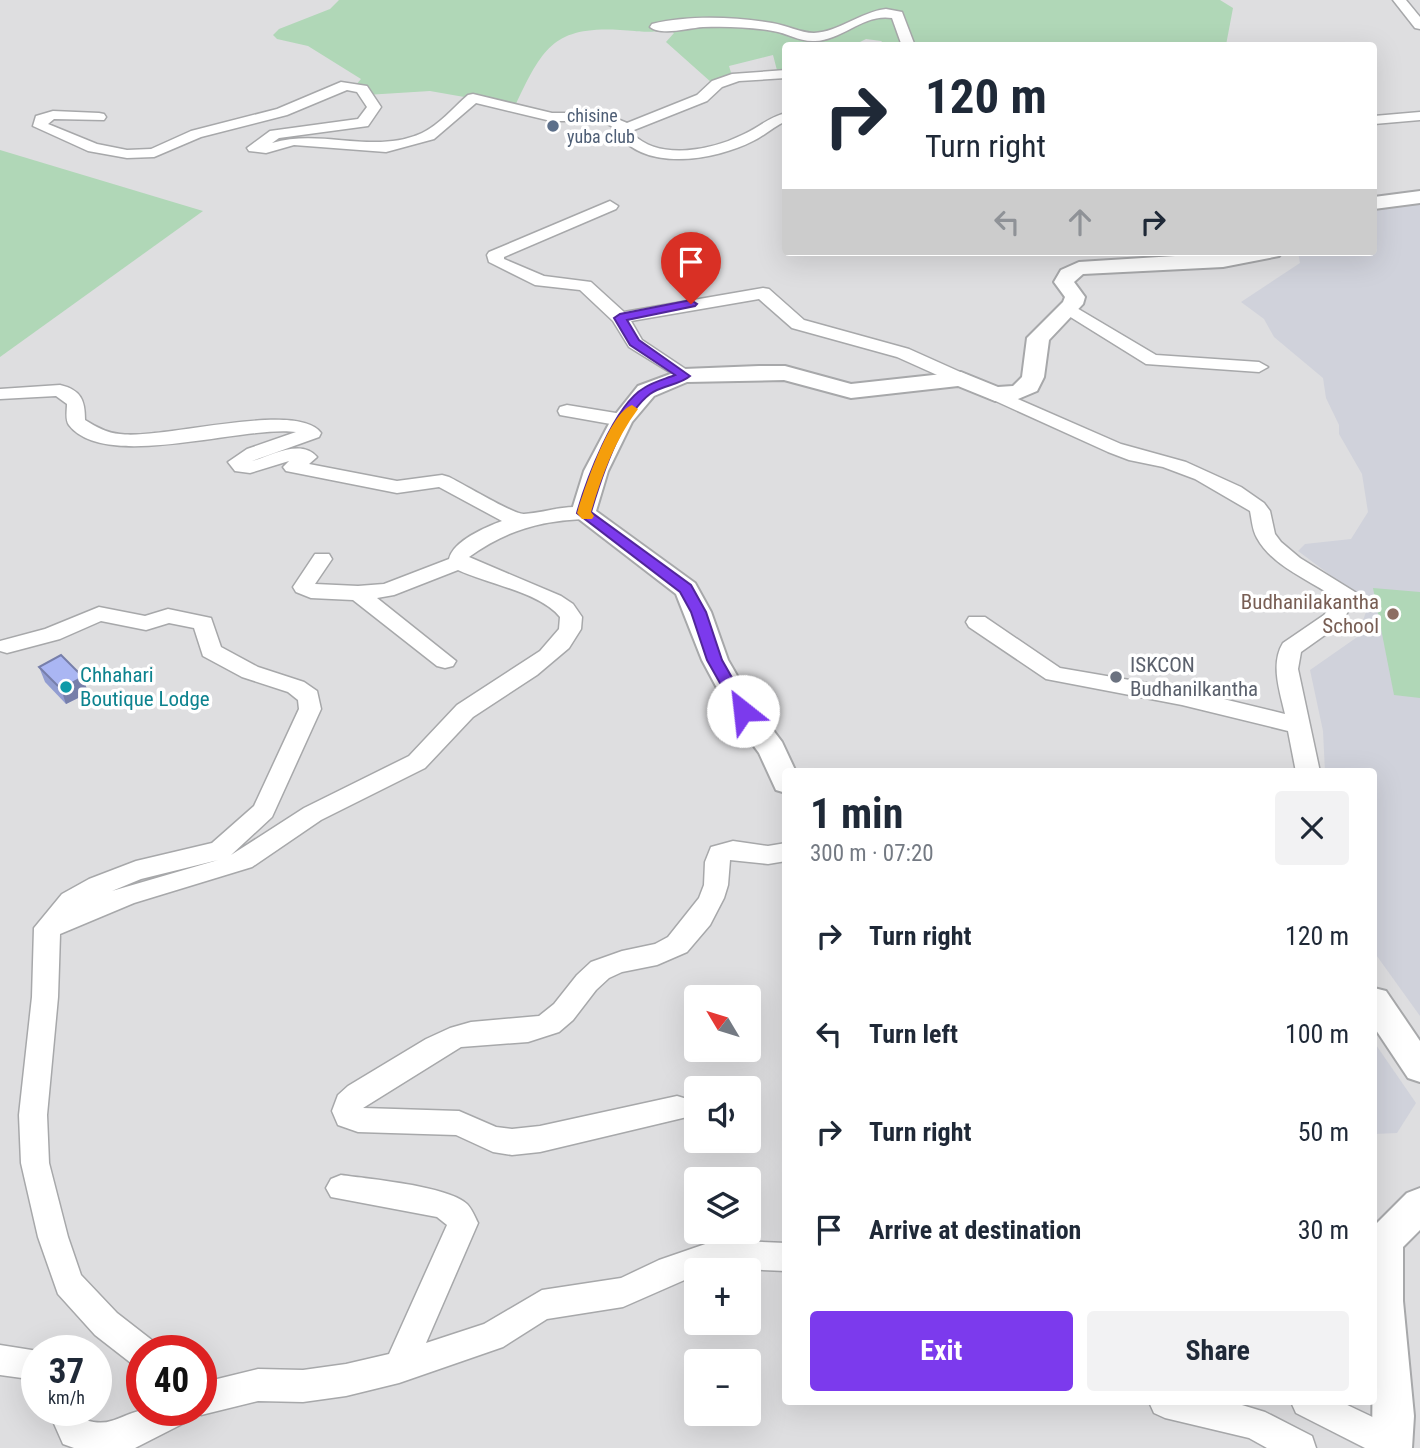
<!DOCTYPE html>
<meta charset="utf-8">
<style>
:root{--surface:#fff;--page:#f2f2f3;--text:#1f2937;--muted:#747a83;--accent:#7c3aed}
body{margin:0;font-family:"Roboto Condensed",sans-serif;background:var(--page);color:var(--text);height:100vh;display:flex;flex-direction:column;font-size:26px;white-space:nowrap}
*{box-sizing:border-box;margin:0}
p{font-size:23px;color:var(--muted)}
.icon{flex:none;width:38px;height:38px;fill:none;stroke:currentColor;stroke-width:2;stroke-linecap:round;stroke-linejoin:round}
.map{position:relative;flex:1;overflow:hidden}
.drawer{position:absolute;left:782px;top:768px;width:595px;height:637px;display:flex;flex-direction:column;background:var(--surface);border-radius:7px;box-shadow:0 7px 28px #0002}
.drawer>*{flex:none}
.top-card{position:absolute;left:782px;top:42px;width:595px;height:214px;border-radius:7px;box-shadow:0 7px 28px #0002;background:#fff;color:var(--text);overflow:hidden}
.needle{width:46px;rotate:308deg}
.tools{position:absolute;left:684px;top:985px;display:grid;gap:14px}
.tools a{display:grid;place-items:center;width:77px;height:77px;border-radius:7px;background:var(--surface);box-shadow:0 7px 28px #0002;font-size:35px}
.speed{position:absolute;left:21px;top:1335px;display:flex;gap:14px;font-size:35px;font-weight:700;text-align:center}
.speed>*{display:grid;place-content:center;width:91px;height:91px;border-radius:50%;background:var(--surface);box-shadow:0 7px 28px #0002;line-height:1}
.speed small{font-size:18px;font-weight:400}
.speed .limit{border:10px solid #d22;background:#fff;color:#111}
.pin{position:absolute;display:grid;place-items:center;width:60px;height:60px;color:#fff;margin:-72px -30px;border-radius:50% 50% 50% 0;rotate:-45deg;box-shadow:0 0 7px #0007}
.pin .icon{rotate:45deg}
.me{position:absolute;width:77px;margin:-38px;rotate:331deg;stroke-linejoin:round;filter:drop-shadow(0 0 5px #0008)}
.turn{display:flex;align-items:center;gap:24px;height:147px;padding:0 28px;font-size:32px}
.turn .icon{width:91px;height:91px;stroke-width:2.5}
.turn b{display:block;font-size:49px;line-height:60px}
.lanes{display:flex;align-items:center;height:66px;padding:0 28px;background:#0003;justify-content:center;gap:35px;direction:ltr}
.lanes .off{opacity:.35}
.round{display:grid;place-items:center;flex:none;width:74px;height:74px;border-radius:7px;background:var(--page)}
.summary{display:flex;align-items:center;justify-content:space-between;height:119px;padding:0 28px}
h1{font-size:42px;font-weight:700;line-height:52px}
.action{display:flex;gap:14px;margin-top:auto;padding:14px 28px}
.action a{flex:1;height:80px;border-radius:7px;background:var(--accent);color:#fff;font-size:28px;font-weight:700;line-height:80px;text-align:center}
.action a+a{background:var(--page);color:var(--text)}
ul{padding:0;list-style:none}
li{display:flex;align-items:center;gap:21px;height:98px;padding:0 28px}
li div{flex:1}
li b{display:block;font-size:26px}
li em{font-style:normal}
.map>svg:first-child{display:block}
</style>
<div class="map">
<svg width="1420" height="1448" viewBox="0 0 1420 1448">
<rect width="100%" height="100%" fill="#dedee0"/>
<g fill="#d0d2db">
<path d="M1420,200v816l-46,-64v-180h-49l-2,-41 -13,-61 53,-37 -1,-10 7,-19 -71,-53 7,-7 46,-5 17,-27 -6,-38 -23,-40v-9l-13,-27 -3,-20 -49,-41 -10,-18 -23,-17 59,-39 -2,-11h76v-43z"/>
<path d="M1374,1042l42,61 -19,30 -23,1z"/>
</g>
<g fill="#b0d7b7">
<path d="M339,0h881l13,8 -7,37 -339,1 -6,-5 -15,-2 -12,6 -68,1v32h-7l-6,-23 -44,11 4,13 -21,4 -46,-41 8,-9 -6,-4c-20,5 -28,2 -48,1 -68,-4 -78,20 -105,76l-85,-15 -64,4 -12,-8 7,-8 -53,-33 -31,-7 -4,-4 6,-6 51,-20z"/>
<path d="M0,150l203,61 -203,146z"/>
<path d="M1373,588l47,4v106l-26,-3z"/>
</g>
<g fill="none" stroke-linecap="round" stroke-linejoin="round">
<defs>
<g id="minor">
<path d="M1393,0h13l14,17v12l-5,-1z"/>
<path d="M886,9l16,3 13,34h-13l-10,-28c-27,-5 -50,22 -77,23 -15,1 -28,-8 -42,-10 -23,-4 -47,-5 -70,-4 -14,1 -42,9 -53,0l2,-3c38,-9 82,-7 120,-1 14,2 28,10 42,10 25,-1 46,-21 72,-24z"/>
<path d="M786,70v8l-47,3 -17,6 -15,14 -73,29 -1,4c26,27 79,16 109,1 16,-7 27,-18 44,-22v8c-12,5 -22,15 -33,20 -37,19 -106,31 -134,-6v-5l-18,-9h-50l-75,-18 -42,36 -48,13 -92,-7 -28,8 -17,-2 -2,-3 23,-17 88,-12 9,-12 -10,-15 -10,-2 -60,25 -86,22 -47,20 -27,1 -39,-7 -55,-25 3,-10 17,-5 46,2 5,1 2,3 -2,3 -50,-1 -6,5 49,20 30,6 24,-1 40,-18 86,-22 64,-27 26,4 14,21 -13,19 -89,12 -7,5c49,-15 102,12 150,-10 16,-7 32,-26 46,-38l5,-1 79,19h51l24,10 70,-28 15,-14 20,-7z"/>
<path d="M1420,112v8l-46,4v-8z"/>
<path d="M610,201l8,5 -2,3 -112,48v2l40,17 47,6 33,30 139,-24 6,1 35,31 105,29 58,26 3,4 -9,5 -6,-1 -58,-26 -105,-29 -33,-29 -128,22 11,19 48,32 3,4 -9,5 -55,-34 -16,-26 -33,-31 -45,-5 -46,-23 -2,-7 2,-3z"/>
<path d="M1070,304l86,51 103,7 9,5 -9,5 -113,-8 -82,-51 -3,-4z"/>
<path d="M60,385c21,5 25,15 25,35 11,7 22,13 35,14 43,6 177,-34 201,-1l-2,4 -67,24c19,-5 49,-23 65,-4l-8,7 88,17 45,-6 7,2c13,6 65,38 75,37 22,-1 43,-11 66,-5l3,4 -3,4 -7,2c-44,2 -78,12 -114,38l92,39 12,8 9,13 -1,12 -12,19 -32,27 -64,42 -48,51 -104,52 -69,47 -118,36 -74,31 -2,63 -11,118 2,48 19,74 13,38 36,38 36,28 4,10h-15v16l-11,-4 -36,-28 -37,-41 -20,-57 -17,-74 -2,-48 13,-118 2,-69 28,-34 27,-15 47,-18 76,-18 42,-37 45,-97 -1,-9 -10,-8 -46,-15 -39,-21 -9,-28 -25,-5 -23,7 -45,-9 -41,18 -53,14 -7,-2v-10l45,-12 54,-22 46,9 23,-7 43,9 10,29 37,20 46,15 13,9 4,18 -49,108 -41,38 73,-47 105,-52 48,-51 83,-54 19,-22 1,-12c-20,-25 -73,-33 -102,-47l-64,25 -17,3 79,63 -3,5 -8,2 -8,-2 -84,-66 -42,-2 -15,-6 -3,-5 22,-33h14l3,5 -17,25 43,2 26,-2 65,-25c4,-18 37,-32 53,-38l-63,-34 -42,6 -111,-22 -3,-4 6,-6 -39,12 -15,-2 -7,-9 19,-13 49,-17c-54,-7 -191,40 -227,-7 -4,-5 -2,-15 -2,-21l-11,-8 -56,3v-10zM218,860l-106,31 29,-12z"/>
<path d="M995,389l126,55 65,18 55,25 23,16 6,8 5,23 6,8 19,16 55,34 3,5 -19,28 -38,27 -3,17 22,103h-24l-8,-41 -106,-26 -136,-26 -77,-52 -3,-5 3,-5h16l75,51 122,21 103,25c-5,-22 -15,-50 -2,-71l41,-28 13,-16c-27,-19 -64,-32 -80,-61 -5,-9 -5,-18 -7,-27l-55,-32 -32,-12 -34,-7 -21,-8 -119,-54 -3,-4z"/>
<path d="M567,405l55,9 9,6 -9,6 -62,-11 -2,-4 2,-4z"/>
<path d="M733,841l35,5 18,-3v18l-18,3 -38,-4 -2,25 -4,13 -14,27 -23,27 -30,13 -35,7 -13,6 -13,12 -23,30 -14,12 -31,10 -67,5 -98,61 96,3 37,16 16,2 28,-3 137,-30 10,3 4,9 -4,9 -147,35 -28,3 -19,-3 -37,-17 -98,-3 -20,-7 -6,-14 6,-16 10,-9 78,-47 24,-11 21,-6 68,-6 15,-12 23,-29 14,-13 31,-11 33,-7 13,-7 31,-39 5,-13 1,-23 6,-15z"/>
<path d="M341,1175c28,4 107,11 126,29 5,5 8,13 11,19l-52,120 58,-19 58,-34 79,-12 38,-18 58,-20 69,3v28l-69,-3 -21,2v5l-73,32 -76,12 -44,28 -104,36 -53,13 -43,6 -45,-1 -57,14 -8,-4 -5,10 -53,27h-61l-11,-4 -15,-34h33l5,10c26,9 37,-8 59,-10 18,-1 38,0 56,0v-27l57,-14 45,1 43,-6 43,-10 58,-129 -10,-8 -106,-20 -5,-9 5,-9z"/>
<path d="M0,1345l38,6 -1,34 -15,-7 -22,-3z"/>
<path d="M1149,1402h83l33,10 47,24 4,12h-49l-18,-10 -84,-20 -11,-5z"/>
<path d="M1291,1402h50l63,30 4,12 -1,4h-42l-69,-35z"/>
</g>
<g id="tertiary">
<path d="M1420,191v12l-46,6v-12z"/>
<path d="M1239,252h43l-3,4 -56,11 -140,7 -9,8 11,15 -2,7 -34,36 -5,37 -7,14 -19,8 -23,2 -37,-15 -107,12 -67,-18 -97,2 -33,14 -22,26 -24,49 -12,40 99,72 16,29 17,48 26,45 28,37 14,30h-10v21l-10,-3 -17,-37 -26,-35 -31,-58 -26,-66 -105,-81 13,-42 27,-51 27,-34 46,-17 75,-3h26l66,18 110,-12 37,15 15,-1 9,-9 5,-39 36,-36 2,-5 -11,-15 7,-12 18,-8z"/>
<path d="M1374,988l12,3 34,50v41l-12,-4 -34,-51z"/>
<path d="M1420,1188v42l-17,17v54l11,115 -2,32h-40l2,-222 33,-33z"/>
</g>
</defs>
<use href="#minor" stroke="#a7a8aa" stroke-width="3"/>
<use href="#tertiary" stroke="#a7a8aa" stroke-width="4"/>
<use href="#minor" fill="#fff" fill-rule="evenodd"/>
<use href="#tertiary" fill="#fff" fill-rule="evenodd"/>
</g>
<path fill="#929dd1" d="M39,667l44,10 5,16 -22,11 -21,-22z"/>
<path fill="#777faa" d="M83,677l5,16 -22,11 -5,-15z"/>
<path fill="#aab6f3" stroke="#777faa" stroke-width="2" d="M61,655l22,22 -22,12 -22,-22z"/>
<path fill="#7c3aed" stroke="#51269a" stroke-width="2" d="M691,300l6,4 -2,2 -68,14 12,20 51,36c-10,9 -28,9 -40,18 -29,22 -49,84 -59,118l100,73 15,27 16,48 29,51 -8,6 -5,-2 -31,-55 -16,-48 -11,-20 -103,-79c9,-32 37,-108 67,-125 9,-6 21,-9 31,-13l-45,-30 -16,-27 6,-4z"/>
<path fill="#f59e0b" d="M632,405l6,4c-23,31 -36,66 -47,103l3,4 -2,3h-10l-5,-6c7,-23 32,-100 55,-108z"/>
<circle fill="#5c6f8a" stroke="#fff" stroke-width="2.5" cx="553" cy="126" r="7"/>
<circle fill="#8d6e63" stroke="#fff" stroke-width="2.5" cx="1393" cy="614" r="7"/>
<circle fill="#6b7280" stroke="#fff" stroke-width="2.5" cx="1116" cy="677" r="7"/>
<circle fill="#0f9aa8" stroke="#fff" stroke-width="2.5" cx="66" cy="687" r="7"/>
<g text-anchor="middle" stroke-width="7" stroke-linejoin="round" paint-order="stroke">
<g font-size="18" fill="#4e5e75" stroke="#fff" text-anchor="start">
<text x="567" y="122">chisine<tspan x="567" dy="21">yuba club</tspan></text>
</g>
<g font-size="21" fill="#785e54" stroke="#fff" text-anchor="end">
<text x="1379" y="609">Budhanilakantha<tspan x="1379" dy="24">School</tspan></text>
</g>
<g font-size="21" fill="#5b616d" stroke="#fff" text-anchor="start">
<text x="1130" y="672">ISKCON<tspan x="1130" dy="24">Budhanilkantha</tspan></text>
</g>
<g font-size="21" fill="#0d838f" stroke="#fff" text-anchor="start">
<text x="80" y="682">Chhahari<tspan x="80" dy="24">Boutique Lodge</tspan></text>
</g>
</g>
</svg>
<div class="tools">
<a><svg class="needle" viewBox="-14 -14 28 28"><path d="M0-13l5 13h-10z" fill="#e53935"/><path d="M0 13l5-13h-10z" fill="#747a83"/></svg></a>
<a><svg class="icon" aria-label="sound" viewBox="0 0 24 24"><path d="M4 9h4l5-4v14l-5-4H4zM17 9q2 3 0 6"/></svg></a>
<a><svg class="icon" aria-label="layers" viewBox="0 0 24 24"><path d="M12 4l9 5-9 5-9-5zM3 14l9 5 9-5"/></svg></a>
<a>+</a>
<a>−</a>
</div>
<div class="speed"><div>37<small>km/h</small></div><div class="limit">40</div></div>
<div class="pin" style="left:691px;top:304px;background:#d93025"><svg class="icon" aria-label="arrive" viewBox="0 0 24 24"><path d="M6 21V4h12l-3 4 3 4H6"/></svg></div>
<svg class="me" style="left:743px;top:711px" viewBox="-20 -20 40 40"><circle r="19" fill="#fff"/><path d="M0-13L10 11 0 6-10 11z" fill="#7c3aed"/></svg>
<div class="top-card">
<div class="turn"><svg class="icon" aria-label="right" viewBox="0 0 24 24"><path d="M7 20v-9h11M14 6l5 5-5 5"/></svg><div><b>120 m</b>Turn right</div></div>
<div class="lanes"><svg class="icon off" aria-label="left" viewBox="0 0 24 24"><path d="M17 20v-9H6M10 6l-5 5 5 5"/></svg><svg class="icon off" aria-label="ahead" viewBox="0 0 24 24"><path d="M12 20V5M6 11l6-6 6 6"/></svg><svg class="icon" aria-label="right" viewBox="0 0 24 24"><path d="M7 20v-9h11M14 6l5 5-5 5"/></svg></div>
</div>
<section class="drawer">
<div class="summary"><div><h1>1 min</h1><p>300 m · 07:20</p></div><a class="round"><svg class="icon" aria-label="close" viewBox="0 0 24 24"><path d="M6 6l12 12M18 6L6 18"/></svg></a></div>
<ul>
<li><svg class="icon" aria-label="right" viewBox="0 0 24 24"><path d="M7 20v-9h11M14 6l5 5-5 5"/></svg><div><b>Turn right</b></div><em>120 m</em></li>
<li><svg class="icon" aria-label="left" viewBox="0 0 24 24"><path d="M17 20v-9H6M10 6l-5 5 5 5"/></svg><div><b>Turn left</b></div><em>100 m</em></li>
<li><svg class="icon" aria-label="right" viewBox="0 0 24 24"><path d="M7 20v-9h11M14 6l5 5-5 5"/></svg><div><b>Turn right</b></div><em>50 m</em></li>
<li><svg class="icon" aria-label="arrive" viewBox="0 0 24 24"><path d="M6 21V4h12l-3 4 3 4H6"/></svg><div><b>Arrive at destination</b></div><em>30 m</em></li>
</ul>
<div class="action"><a>Exit</a><a>Share</a></div>
</section>
</div>
